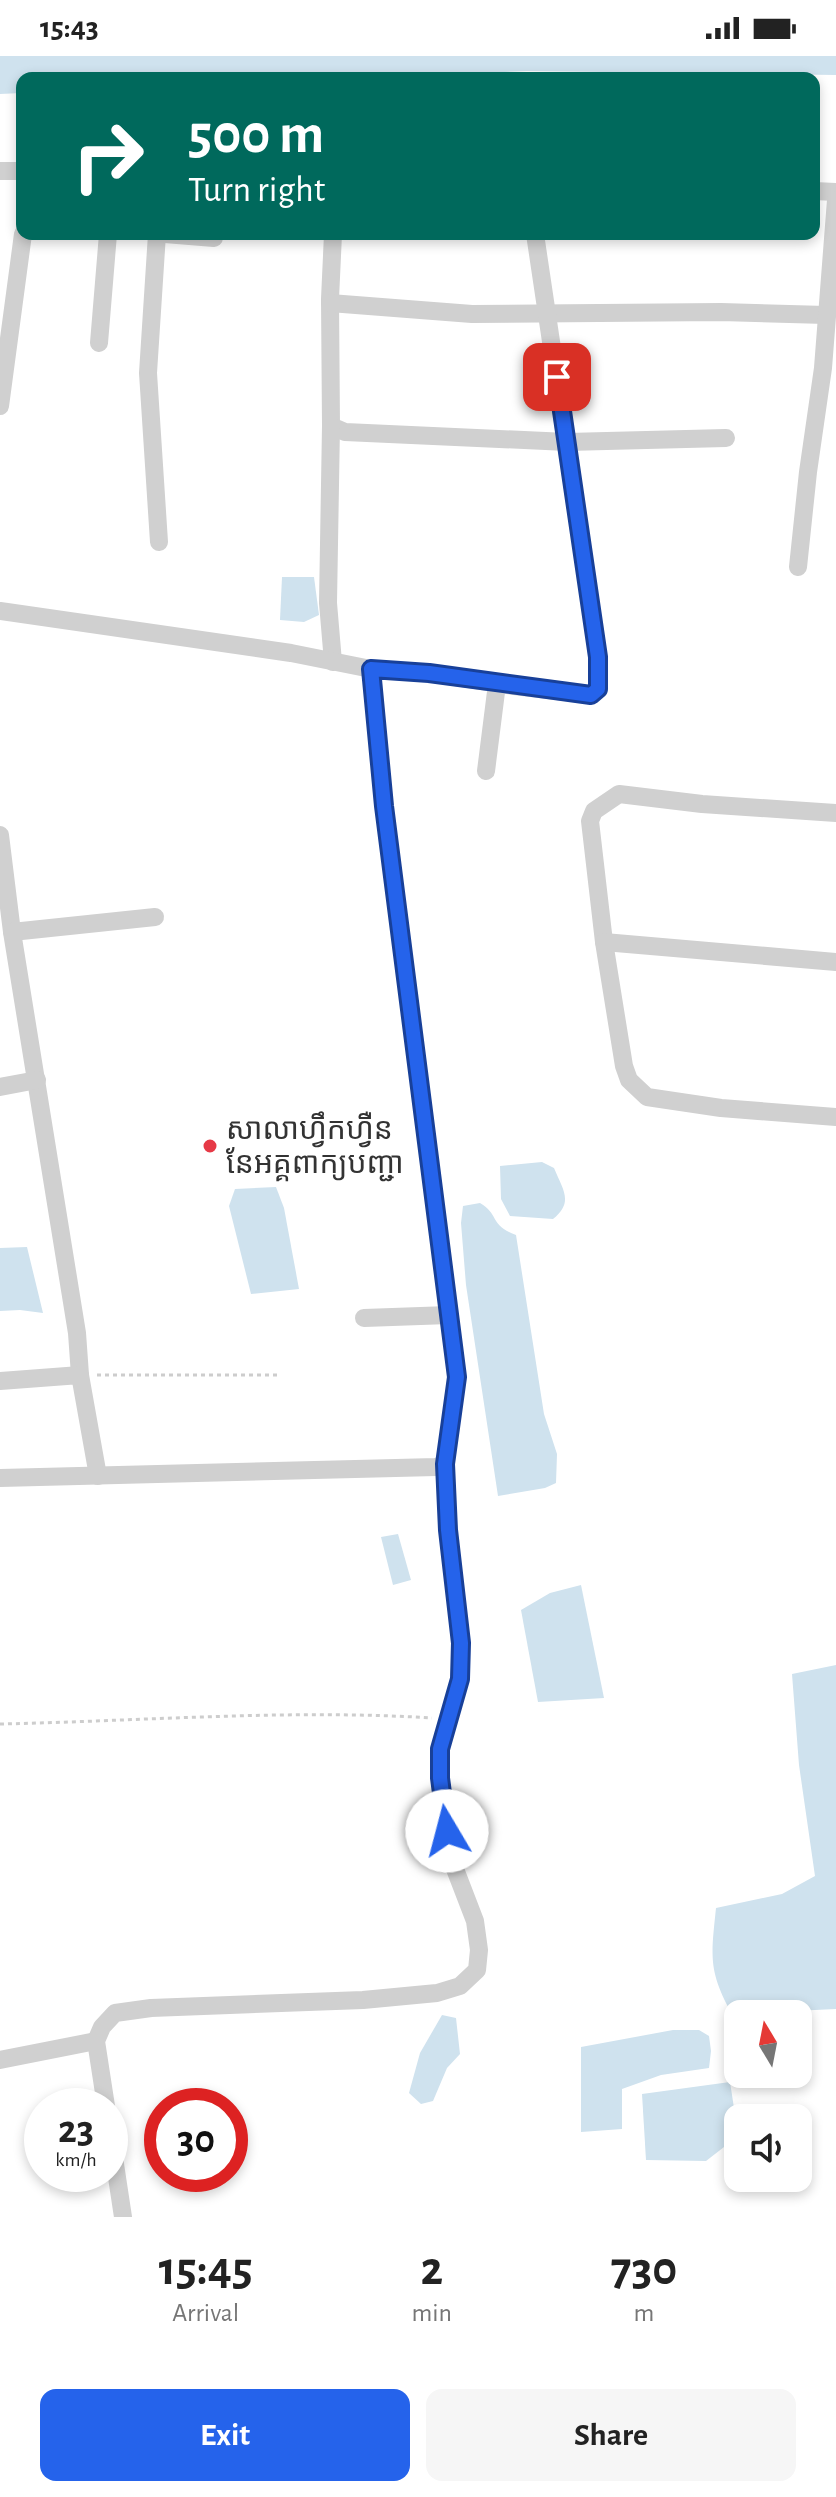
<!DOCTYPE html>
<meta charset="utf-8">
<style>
:root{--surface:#fff;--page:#f6f6f6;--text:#222;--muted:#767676;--accent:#2563eb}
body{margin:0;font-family:"Alegreya Sans","Noto Sans Khmer",sans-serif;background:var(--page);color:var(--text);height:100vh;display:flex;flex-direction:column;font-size:30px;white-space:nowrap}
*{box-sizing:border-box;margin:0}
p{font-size:26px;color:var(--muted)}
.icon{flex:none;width:44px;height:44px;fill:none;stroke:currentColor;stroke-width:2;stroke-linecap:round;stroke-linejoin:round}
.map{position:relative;height:2161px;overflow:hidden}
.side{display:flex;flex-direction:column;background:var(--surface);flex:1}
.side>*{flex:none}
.banner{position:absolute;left:16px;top:16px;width:804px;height:168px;border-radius:16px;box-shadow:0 4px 12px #0003;background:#00695c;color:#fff;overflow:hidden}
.needle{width:52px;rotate:350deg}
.controls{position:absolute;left:724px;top:1944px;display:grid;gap:16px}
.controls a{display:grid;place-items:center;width:88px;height:88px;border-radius:16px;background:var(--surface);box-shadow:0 4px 12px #0003;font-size:40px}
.speed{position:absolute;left:24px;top:2032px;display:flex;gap:16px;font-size:40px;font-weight:700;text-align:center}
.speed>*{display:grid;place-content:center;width:104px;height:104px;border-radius:50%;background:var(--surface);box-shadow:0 4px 12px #0003;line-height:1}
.speed small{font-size:20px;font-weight:400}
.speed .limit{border:12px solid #d22;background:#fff;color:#111}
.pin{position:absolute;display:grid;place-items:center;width:68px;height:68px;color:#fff;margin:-34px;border-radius:16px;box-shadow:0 4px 12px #0006}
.me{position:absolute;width:88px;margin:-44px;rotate:352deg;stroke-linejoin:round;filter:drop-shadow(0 0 6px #0008)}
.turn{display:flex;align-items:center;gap:28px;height:168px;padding:0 40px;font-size:36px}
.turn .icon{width:104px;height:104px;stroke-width:2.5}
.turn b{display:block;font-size:56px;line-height:68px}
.eta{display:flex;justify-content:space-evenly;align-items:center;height:136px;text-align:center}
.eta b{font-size:48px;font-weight:600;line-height:56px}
.button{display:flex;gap:16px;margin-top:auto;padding:16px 40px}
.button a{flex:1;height:92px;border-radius:16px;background:var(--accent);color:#fff;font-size:32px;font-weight:600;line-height:92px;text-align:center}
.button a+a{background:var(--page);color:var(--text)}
.status{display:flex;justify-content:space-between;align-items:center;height:56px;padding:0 40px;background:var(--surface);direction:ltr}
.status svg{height:22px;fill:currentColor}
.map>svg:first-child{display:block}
</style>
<div class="status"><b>15:43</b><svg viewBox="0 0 49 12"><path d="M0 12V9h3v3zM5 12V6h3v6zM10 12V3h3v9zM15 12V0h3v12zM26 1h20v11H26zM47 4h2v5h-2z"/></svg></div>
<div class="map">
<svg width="836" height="2161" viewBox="0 0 836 2161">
<rect width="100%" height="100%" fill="#fff"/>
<g fill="#cfe2ee">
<path d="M0,0h836v19l-309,-4 -163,7h-342v15l-22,1z"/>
<path d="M282,521h32l5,38 -15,7 -24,-2z"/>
<path d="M542,1106l12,6c9,22 20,34 -1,51l-43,-3 -9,-17 -1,-33z"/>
<path d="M276,1131l8,21 15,81 -48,5 -22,-88 6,-17z"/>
<path d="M480,1147c20,12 9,22 36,32l28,179 13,40 -1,29 -11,5 -47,8 -32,-211 -5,-62 2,-17z"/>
<path d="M27,1191l16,66 -23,-3 -20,1v-63z"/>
<path d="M398,1478l13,46 -18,5 -12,-48z"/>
<path d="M581,1529l23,113 -66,4 -17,-92 29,-17z"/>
<path d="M836,1609v344l-104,5c-24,-43 -21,-58 -16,-106l66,-14 33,-18 -16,-111 -7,-91z"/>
<path d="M442,1959l14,3 4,36 -13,14 -14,33 -12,3 -12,-11 11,-40z"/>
<path d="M673,1974h26l10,6 2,15 -2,17 -48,7 -39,14v40l-41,3v-85z"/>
<path d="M730,2026l4,26 -1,25 -9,14 -18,14 -60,-1 -4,-66z"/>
</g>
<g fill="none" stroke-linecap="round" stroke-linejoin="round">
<g stroke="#cdcdcd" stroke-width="3" stroke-dasharray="4 4" stroke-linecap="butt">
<path d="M97,1319h181"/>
<path d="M0,1668c143,-3 289,-15 432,-6"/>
</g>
<g stroke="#d0d0d0" stroke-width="18">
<path d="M0,115h22"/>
<path d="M814,135l22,1"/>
<path d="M157,178l-9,139 11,169"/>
<path d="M165,178l49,4"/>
<path d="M333,178l-3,65 1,127 14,6 222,10 159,-4"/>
<path d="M330,247l142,11 249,-2 105,3"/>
<path d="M99,287l9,-109"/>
<path d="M0,350l23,-172"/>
<path d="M331,370l-3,177 5,59"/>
<path d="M798,511l10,-95 15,-104 13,-168"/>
<path d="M0,555l291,42 80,16 58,4 85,13 77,9 7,-6v-32l-63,-423"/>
<path d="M486,715l11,-87"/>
<path d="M836,757l-134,-9 -83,-10 -25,17 -4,10 14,121 20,124 5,14 18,17 74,11 115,9"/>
<path d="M0,779l12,97 65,401 3,42"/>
<path d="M12,876l143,-15"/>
<path d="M604,886l232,20"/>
<path d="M0,1031l37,-7"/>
<path d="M364,1262l85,-3"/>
<path d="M0,1325l80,-6 18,101"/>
<path d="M0,1422l436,-11 9,-3"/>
<path d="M0,2004l96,-19"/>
<path d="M106,2050l-10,-65 6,-14 13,-14 36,-5 212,-8 74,-7 23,-7 17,-16 2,-20 -4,-29 -20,-52 -15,-91v-29l20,-70 1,-36 -13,-113 -3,-66 12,-87 -73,-571 -13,-137"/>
<path d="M110,2075l13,86"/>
</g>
</g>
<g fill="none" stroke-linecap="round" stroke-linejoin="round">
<defs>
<path id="route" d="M447,1775l-7,-53v-29l20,-70 1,-36 -13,-113 -3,-66 12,-87 -73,-571 -13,-137 58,4 162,22 7,-6v-32l-41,-280"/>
</defs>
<use href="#route" stroke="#184099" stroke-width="20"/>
<use href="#route" stroke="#2563eb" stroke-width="14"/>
</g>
<circle fill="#e63946" stroke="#fff" stroke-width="3" cx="210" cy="1090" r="8"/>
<g text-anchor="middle" stroke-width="8" stroke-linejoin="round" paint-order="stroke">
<g font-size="30" fill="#333" stroke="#fff" text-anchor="start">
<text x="226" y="1083">សាលាហ្វឹកហ្វឺន<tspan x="226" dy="34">នែអគ្គពាក្យបញ្ជា</tspan></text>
</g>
</g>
</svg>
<div class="controls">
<a><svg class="needle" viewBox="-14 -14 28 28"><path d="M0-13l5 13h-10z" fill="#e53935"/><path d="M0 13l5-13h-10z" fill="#767676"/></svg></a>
<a><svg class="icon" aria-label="sound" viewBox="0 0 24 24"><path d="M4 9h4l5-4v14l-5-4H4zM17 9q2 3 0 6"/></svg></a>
</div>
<div class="speed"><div>23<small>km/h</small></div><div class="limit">30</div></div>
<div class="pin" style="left:557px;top:321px;background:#d93025"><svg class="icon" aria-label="arrive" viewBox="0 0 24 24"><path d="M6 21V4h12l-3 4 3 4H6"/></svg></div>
<svg class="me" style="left:447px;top:1775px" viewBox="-20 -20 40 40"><circle r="19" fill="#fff"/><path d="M0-13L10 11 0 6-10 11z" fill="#2563eb"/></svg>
<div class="banner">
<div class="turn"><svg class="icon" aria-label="right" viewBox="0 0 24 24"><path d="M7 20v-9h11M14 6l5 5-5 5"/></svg><div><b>500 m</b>Turn right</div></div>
</div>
</div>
<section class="side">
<div class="eta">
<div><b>15:45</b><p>Arrival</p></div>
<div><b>2</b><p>min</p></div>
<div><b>730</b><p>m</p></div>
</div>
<div class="button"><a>Exit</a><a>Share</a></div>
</section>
